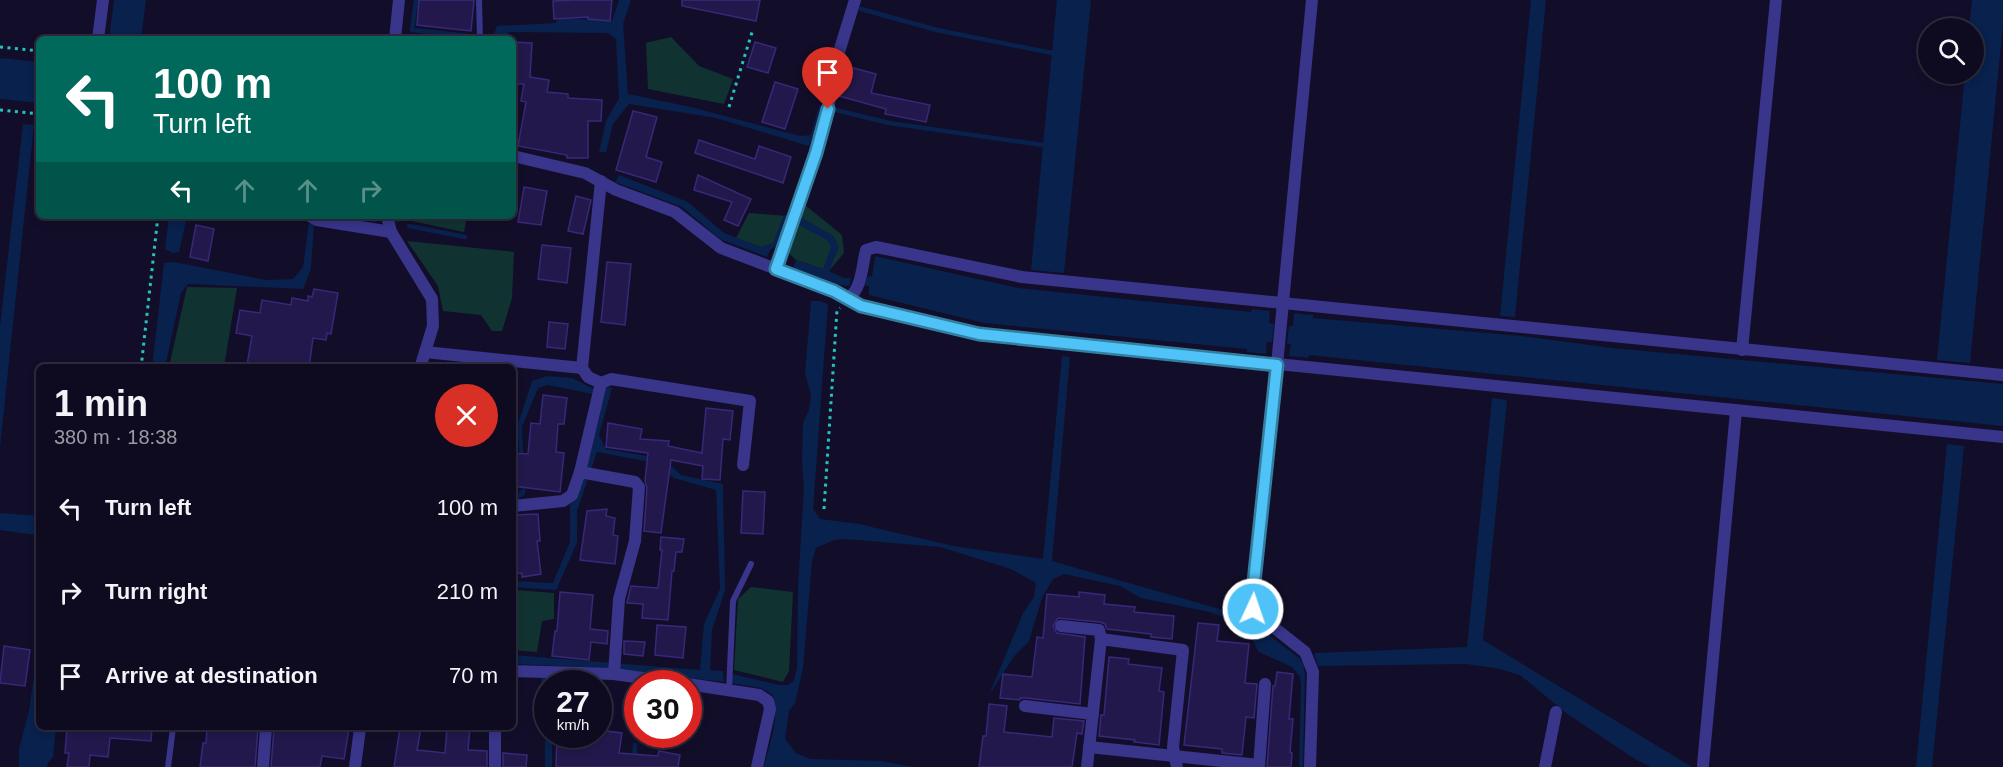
<!DOCTYPE html>
<meta charset="utf-8">
<style>
:root{--surface:#0e0a1f;--page:#171328;--text:#f1f3f6;--muted:#9b9aa4;--line:#2e2b3d}
body{margin:0;font-family:Helvetica,sans-serif;background:var(--page);color:var(--text);height:100vh;display:flex;flex-direction:column;font-size:22px;white-space:nowrap}
*{box-sizing:border-box;margin:0}
p{font-size:20px;color:var(--muted)}
.icon{flex:none;width:33px;height:33px;fill:none;stroke:currentColor;stroke-width:2;stroke-linecap:round;stroke-linejoin:round}
.map{position:relative;flex:1;overflow:hidden}
.side{position:absolute;left:36px;top:364px;width:480px;height:366px;display:flex;flex-direction:column;background:var(--surface);border-radius:9px;box-shadow:0 3px 9px #0003,0 0 0 2px var(--line)}
.side>*{flex:none}
.top-card{position:absolute;left:36px;top:36px;width:480px;height:183px;border-radius:9px;box-shadow:0 3px 9px #0003,0 0 0 2px var(--line);background:#00695c;color:#fff;overflow:hidden}
.buttons{position:absolute;left:1918px;top:18px;display:grid;gap:12px}
.buttons a{display:grid;place-items:center;width:66px;height:66px;border-radius:50%;background:var(--surface);box-shadow:0 3px 9px #0003,0 0 0 2px var(--line);font-size:30px}
.speed{position:absolute;left:534px;top:670px;display:flex;gap:12px;font-size:30px;font-weight:700;text-align:center}
.speed>*{display:grid;place-content:center;width:78px;height:78px;border-radius:50%;background:var(--surface);box-shadow:0 3px 9px #0003,0 0 0 2px var(--line);line-height:1}
.speed small{font-size:15px;font-weight:400}
.speed .limit{border:9px solid #d22;background:#fff;color:#111}
.pin{position:absolute;display:grid;place-items:center;width:51px;height:51px;color:#fff;margin:-62px -26px;border-radius:50% 50% 50% 0;rotate:-45deg;box-shadow:0 0 6px #0007}
.pin .icon{rotate:45deg}
.me{position:absolute;width:66px;margin:-33px;rotate:3deg;stroke-linejoin:round;filter:drop-shadow(0 0 4px #0008)}
.turn{display:flex;align-items:center;gap:21px;height:126px;padding:0 18px;font-size:27px}
.turn .icon{width:78px;height:78px;stroke-width:2.5}
.turn b{display:block;font-size:42px;line-height:51px}
.lanes{display:flex;align-items:center;height:57px;padding:0 18px;background:#0003;justify-content:center;gap:30px;direction:ltr}
.lanes .off{opacity:.35}
.round{display:grid;place-items:center;flex:none;width:63px;height:63px;border-radius:32px;background:var(--page)}
.overview{display:flex;align-items:center;justify-content:space-between;height:102px;padding:0 18px}
h1{font-size:36px;font-weight:700;line-height:45px}
ul{padding:0;list-style:none}
li{display:flex;align-items:center;gap:18px;height:84px;padding:0 18px}
li div{flex:1}
li b{display:block;font-size:22px}
li em{font-style:normal}
.map>svg:first-child{display:block}
</style>
<div class="map">
<svg width="2003" height="767" viewBox="0 0 2003 767">
<rect width="100%" height="100%" fill="#120e29"/>
<g fill="#103332">
<path d="M671,37l28,29 34,13 -9,25 -76,-15 -2,-46z"/>
<path d="M805,205l37,30 2,18 -15,18 -33,-11 -17,-16 -6,-1 -12,4 -25,-9 13,-25 51,4z"/>
<path d="M403,216h64l-3,16 -62,-13z"/>
<path d="M407,241l107,11 -2,46 -10,33h-10l-11,-16 -38,-4 -5,-25z"/>
<path d="M187,287l50,1 -13,79h-55z"/>
<path d="M751,587l42,5 -4,79 -6,11 -49,-12 4,-71z"/>
<path d="M515,590l39,3v26l-12,2 -5,31 -24,-2v-43z"/>
</g>
<g fill="#08214d">
<path d="M114,0h32l-5,39h-32z"/>
<path d="M619,0h12l-8,24 5,70 63,13 109,29 13,-1 -4,11 -93,-28 -87,-14 -16,20 -7,28h-7l7,-31 13,-23 -3,-59 -8,-6 -99,-1 -7,7h-10l5,-13 58,-3 5,-5 52,3z"/>
<path d="M1057,0h34l-27,273 -33,-3z"/>
<path d="M1531,0h15l-31,317 -15,-1z"/>
<path d="M1972,0h31v24l-33,339 -33,-3 28,-286h9v-46h-5z"/>
<path d="M0,58l39,4v41l-39,-4z"/>
<path d="M23,124l11,1 -34,322v-121z"/>
<path d="M619,175l69,27 36,31 37,14 12,-4 11,-28 6,1 -11,28 -9,6 -3,7 -47,-18 -38,-32 -67,-25z"/>
<path d="M169,216h18l-8,36 -6,1 -8,-4z"/>
<path d="M800,217l34,19 5,11 -10,24 15,7h7l-2,8 -8,-1 -48,-17 3,-8 27,9 8,-22 -4,-7 -30,-16z"/>
<path d="M309,223l5,1 -3,45 -8,20 -115,-5 -7,9 -16,74 -13,1 12,-105 10,-1 92,18 27,-1 10,-12z"/>
<path d="M875,256l143,32 233,24 1,-3 18,2 -1,12 5,1 -2,18h-5l-1,12 -19,-2v-3l-263,-26 -115,-28v-9h-4l2,-9 5,-1z"/>
<path d="M811,301h9l8,3 -15,205 7,10 39,5 94,22 90,13 19,-203 8,1 -18,204 192,55 55,42 4,6 2,10 -2,93h-4l2,-81 -1,-9 -8,-10 -33,-15 -14,-26 -35,-14 -69,-14 -21,-12 -56,-12 -11,5 -11,19 -13,43 -14,14 -26,40 34,-82 11,-16 2,-14 -25,-14 -71,-22 -95,-8 -11,1 -18,8 -4,13 -9,107 -8,35 -6,8 -4,28 11,14 14,6 71,2 32,6h-149c6,-24 15,-47 9,-72l-12,-7 -31,-5 3,-9 45,11h10l6,-4 3,-14 1,-81 6,-98 -2,-25 1,-40 6,-13 2,-15 -6,-22z"/>
<path d="M1294,313l19,2v3l209,18 90,12 391,36v42l-694,-71 -1,3 -19,-2 2,-12h-4l2,-18h4z"/>
<path d="M547,376l25,2 22,11 -1,5 -45,-9 -10,3 -16,39 3,67 -8,6h-4v-3l3,-1 7,-8 -6,-61 15,-46z"/>
<path d="M606,387l6,1 -13,47 7,14 58,10 17,16 42,9 2,106 -13,40 -2,40 13,1 1,11 -117,-14 -94,-4v-9l187,15 4,-46 16,-35 -4,-99 -42,-12 -18,-15 -59,-11 -20,59v32l-21,47 -43,-3v-6l40,2 17,-41v-37l15,-28z"/>
<path d="M1492,398l15,2 -24,240 209,127h-41l-16,-8 -69,-46 -46,-38 -24,-7 -31,-4 -147,2 -4,-13 153,-6z"/>
<path d="M1947,444l17,2 -32,321h-16z"/>
<path d="M0,513l39,3v21l-2,-2 -37,-5z"/>
<path d="M39,641v87h17l-3,29 -5,6 -1,4h-28v-18l10,-38z"/>
<path d="M541,676l6,1 1,58h4v32h-7v-42z"/>
</g>
<g fill="none" stroke-linecap="round" stroke-linejoin="round">
<g stroke="#08214d" stroke-width="4.5">
<path d="M416,0l-4,30 57,6"/>
<path d="M861,9l76,21 115,23"/>
<path d="M836,110l53,13 154,22"/>
<path d="M813,135l8,-27"/>
<path d="M354,216l21,4"/>
<path d="M397,216l1,4"/>
<path d="M409,226l56,11"/>
<path d="M634,767l1,-22"/>
</g>
</g>
<g fill="#23184b" stroke="#382879" stroke-width="1.5">
<path d="M419,0h55l-3,31 -54,-6z"/>
<path d="M575,0h37l-2,21 -22,-2v-2l-34,2 -1,-18z"/>
<path d="M682,0h78l-4,21 -74,-15z"/>
<path d="M513,42l19,1 -2,34 19,3 -2,12 21,2v4l34,2 -1,21h-13v37h-21v-3l-49,-9 8,-44 -5,-1 3,-17h-11z"/>
<path d="M755,42l21,6 -8,25 -21,-6z"/>
<path d="M846,66l30,8 -5,19 59,12 -4,17 -41,-8 1,-5 -47,-13z"/>
<path d="M775,82l23,7 -13,40 -23,-7z"/>
<path d="M633,111l24,6 -11,40 16,5 -6,20 -40,-12z"/>
<path d="M699,140l56,19 4,-13 32,11 -8,26 -88,-30z"/>
<path d="M698,175l53,24 -13,27 -14,-6 8,-18 -38,-12z"/>
<path d="M524,187l23,4 -6,34 -23,-3z"/>
<path d="M576,196l15,4 -8,34 -15,-3z"/>
<path d="M196,225l18,4 -6,32 -18,-4z"/>
<path d="M542,245l29,3 -4,35 -29,-4z"/>
<path d="M607,262l24,2 -6,61 -24,-3z"/>
<path d="M314,289l24,4 -7,41 -4,-1 -1,7 -13,-2 -4,30h-48l-14,-3 5,-29 -16,-3 4,-23 20,3 2,-13 29,5 1,-7 16,3v-5l4,1z"/>
<path d="M549,322l19,2 -3,25 -18,-2z"/>
<path d="M543,395l24,3 -3,26h-6l-2,28 8,1 -4,39 -47,-6v-33l15,1 3,-31 9,1z"/>
<path d="M706,408l27,3 -3,29 -7,-1 -3,41 -18,-1 1,-13 -32,-6 -10,73 -17,-2 3,-43 -2,-7 3,-28 -42,-6 2,-24 34,6 -2,10 29,2 -1,5 34,7z"/>
<path d="M743,491l22,1 -2,42 -22,-1z"/>
<path d="M607,509l-1,7 9,2 -2,17 5,1 -3,28 -35,-4 7,-49z"/>
<path d="M538,514l2,27h-3l4,33 -19,3v-4l-9,1v-59z"/>
<path d="M661,537l23,2 -2,13h-6l-2,19h-2l-4,49 -26,-2 1,-14 -16,-1 4,-17 27,2 4,-38h-2z"/>
<path d="M560,592l33,3 -3,34 18,2 -1,13 -16,-2 -2,18 -37,-4 3,-25h2z"/>
<path d="M1079,592l26,3 -1,9 31,3 -1,5 40,4 -2,23 -21,-2v-3l-44,-5 -2,-5 -5,-2 -42,-4 -5,8 4,7 28,4 -5,67 -54,-6h-6v2l-20,-2 3,-24 29,3 5,-40 6,1 4,-44 32,3z"/>
<path d="M1198,623l21,2 -2,16 32,3 -4,39 12,1 -3,34 -8,-1 -4,38 -20,-2v-4l-38,-4z"/>
<path d="M657,625l29,2 -3,31 -28,-3z"/>
<path d="M624,641l21,1 -2,14 -19,-2z"/>
<path d="M4,646l26,4 -5,36 -25,-3z"/>
<path d="M1109,657l20,2 -1,5 34,4 -3,23 5,1 -5,53 -25,-3 1,-2 -36,-4 2,-21h3z"/>
<path d="M1277,672l16,2 -4,45h4l-3,33 2,1 -1,14h-24l6,-81h2z"/>
<path d="M989,704l18,2 -3,26 48,5 2,-19 30,3 -2,13 -5,-1 -5,34h-93l4,-31h3z"/>
<path d="M67,728h85l-1,13 -41,-3 -2,19 -18,-2 -1,12h-22l2,-14h-4z"/>
<path d="M207,728h51l-3,39h-55l3,-24h3z"/>
<path d="M274,728h65l10,1 -5,30 -22,-3 -2,11h-49z"/>
<path d="M400,728h21l-4,22 28,3 2,-25h23l-2,22 19,1v16h-93z"/>
<path d="M598,730l24,3 -3,20 39,3 1,-5 21,4 -2,12h-122l1,-32h41z"/>
<path d="M503,753l24,2 -1,12h-23z"/>
</g>
<g fill="none" stroke-linecap="round" stroke-linejoin="round">
<g stroke="#25c3ba" stroke-width="3" stroke-dasharray="3 4.5" stroke-linecap="butt">
<path d="M0,47l39,4"/>
<path d="M729,107l24,-78"/>
<path d="M0,110l39,4"/>
<path d="M141,368l17,-152"/>
<path d="M824,509l13,-199 3,-2"/>
</g>
<g stroke="#38358b" stroke-width="6">
<path d="M479,0l1,39"/>
<path d="M729,690l4,-89 18,-37"/>
<path d="M168,767l5,-39"/>
</g>
<g stroke="#38358b" stroke-width="12">
<path d="M98,39l5,-39"/>
<path d="M395,39l4,-39"/>
<path d="M513,156l72,17 31,17 59,22 46,36 113,43 27,15 118,28 1024,103"/>
<path d="M310,216l7,4 74,12"/>
<path d="M387,216l4,16 41,67 1,27 -13,42"/>
<path d="M776,269l40,-116 12,-44 11,-57 16,-52"/>
<path d="M848,298c14,-8 14,-33 18,-48l10,-3 146,30 981,98"/>
<path d="M1742,350l34,-350"/>
<path d="M425,352l157,16"/>
<path d="M601,383l10,-4 139,22 -7,64"/>
<path d="M580,472l55,10 4,5 -4,54 -16,58 -5,75"/>
<path d="M513,506l50,-5 9,-6 8,-23 21,-89 -13,-6 -6,-9 19,-187"/>
<path d="M1061,626l38,4 2,9"/>
<path d="M513,671l101,3 71,10"/>
<path d="M688,684l71,11 9,6 2,8 -13,58"/>
<path d="M1025,706l68,8"/>
<path d="M1089,747l170,18"/>
<path d="M1703,765l33,-354"/>
<path d="M263,767l3,-39"/>
<path d="M355,767l5,-39"/>
<path d="M495,767v-39"/>
<path d="M1087,767l14,-128 82,11 -10,97 4,20"/>
<path d="M1259,767l6,-83"/>
<path d="M1310,767l3,-95 -8,-20 -47,-37 -5,-6 -1,-8 25,-236 35,-365"/>
<path d="M1545,767l11,-55"/>
</g>
</g>
<g fill="none" stroke-linecap="round" stroke-linejoin="round">
<defs>
<path id="route" d="M828,109l-12,44 -40,116 58,22 27,15 118,28 298,31 -25,236 1,8"/>
</defs>
<use href="#route" stroke="#337fa1" stroke-width="15"/>
<use href="#route" stroke="#4fc3f7" stroke-width="10"/>
</g>
</svg>
<div class="buttons">
<a><svg class="icon" aria-label="search" viewBox="0 0 24 24"><circle cx="10" cy="10" r="6"/><path d="M15 15l6 6"/></svg></a>
</div>
<div class="speed"><div>27<small>km/h</small></div><div class="limit">30</div></div>
<div class="pin" style="left:828px;top:109px;background:#d93025"><svg class="icon" aria-label="arrive" viewBox="0 0 24 24"><path d="M6 21V4h12l-3 4 3 4H6"/></svg></div>
<svg class="me" style="left:1253px;top:609px" viewBox="-20 -20 40 40"><circle r="17" fill="#4fc3f7" stroke="#fff" stroke-width="3"/><path d="M0-11L8 9 0 5-8 9z" fill="#fff"/></svg>
<div class="top-card">
<div class="turn"><svg class="icon" aria-label="left" viewBox="0 0 24 24"><path d="M17 20v-9H6M10 6l-5 5 5 5"/></svg><div><b>100 m</b>Turn left</div></div>
<div class="lanes"><svg class="icon" aria-label="left" viewBox="0 0 24 24"><path d="M17 20v-9H6M10 6l-5 5 5 5"/></svg><svg class="icon off" aria-label="ahead" viewBox="0 0 24 24"><path d="M12 20V5M6 11l6-6 6 6"/></svg><svg class="icon off" aria-label="ahead" viewBox="0 0 24 24"><path d="M12 20V5M6 11l6-6 6 6"/></svg><svg class="icon off" aria-label="right" viewBox="0 0 24 24"><path d="M7 20v-9h11M14 6l5 5-5 5"/></svg></div>
</div>
<section class="side">
<div class="overview"><div><h1>1 min</h1><p>380 m · 18:38</p></div><a class="round" style="background:#d93025;color:#fff"><svg class="icon" aria-label="close" viewBox="0 0 24 24"><path d="M6 6l12 12M18 6L6 18"/></svg></a></div>
<ul>
<li><svg class="icon" aria-label="left" viewBox="0 0 24 24"><path d="M17 20v-9H6M10 6l-5 5 5 5"/></svg><div><b>Turn left</b></div><em>100 m</em></li>
<li><svg class="icon" aria-label="right" viewBox="0 0 24 24"><path d="M7 20v-9h11M14 6l5 5-5 5"/></svg><div><b>Turn right</b></div><em>210 m</em></li>
<li><svg class="icon" aria-label="arrive" viewBox="0 0 24 24"><path d="M6 21V4h12l-3 4 3 4H6"/></svg><div><b>Arrive at destination</b></div><em>70 m</em></li>
</ul>
</section>
</div>
